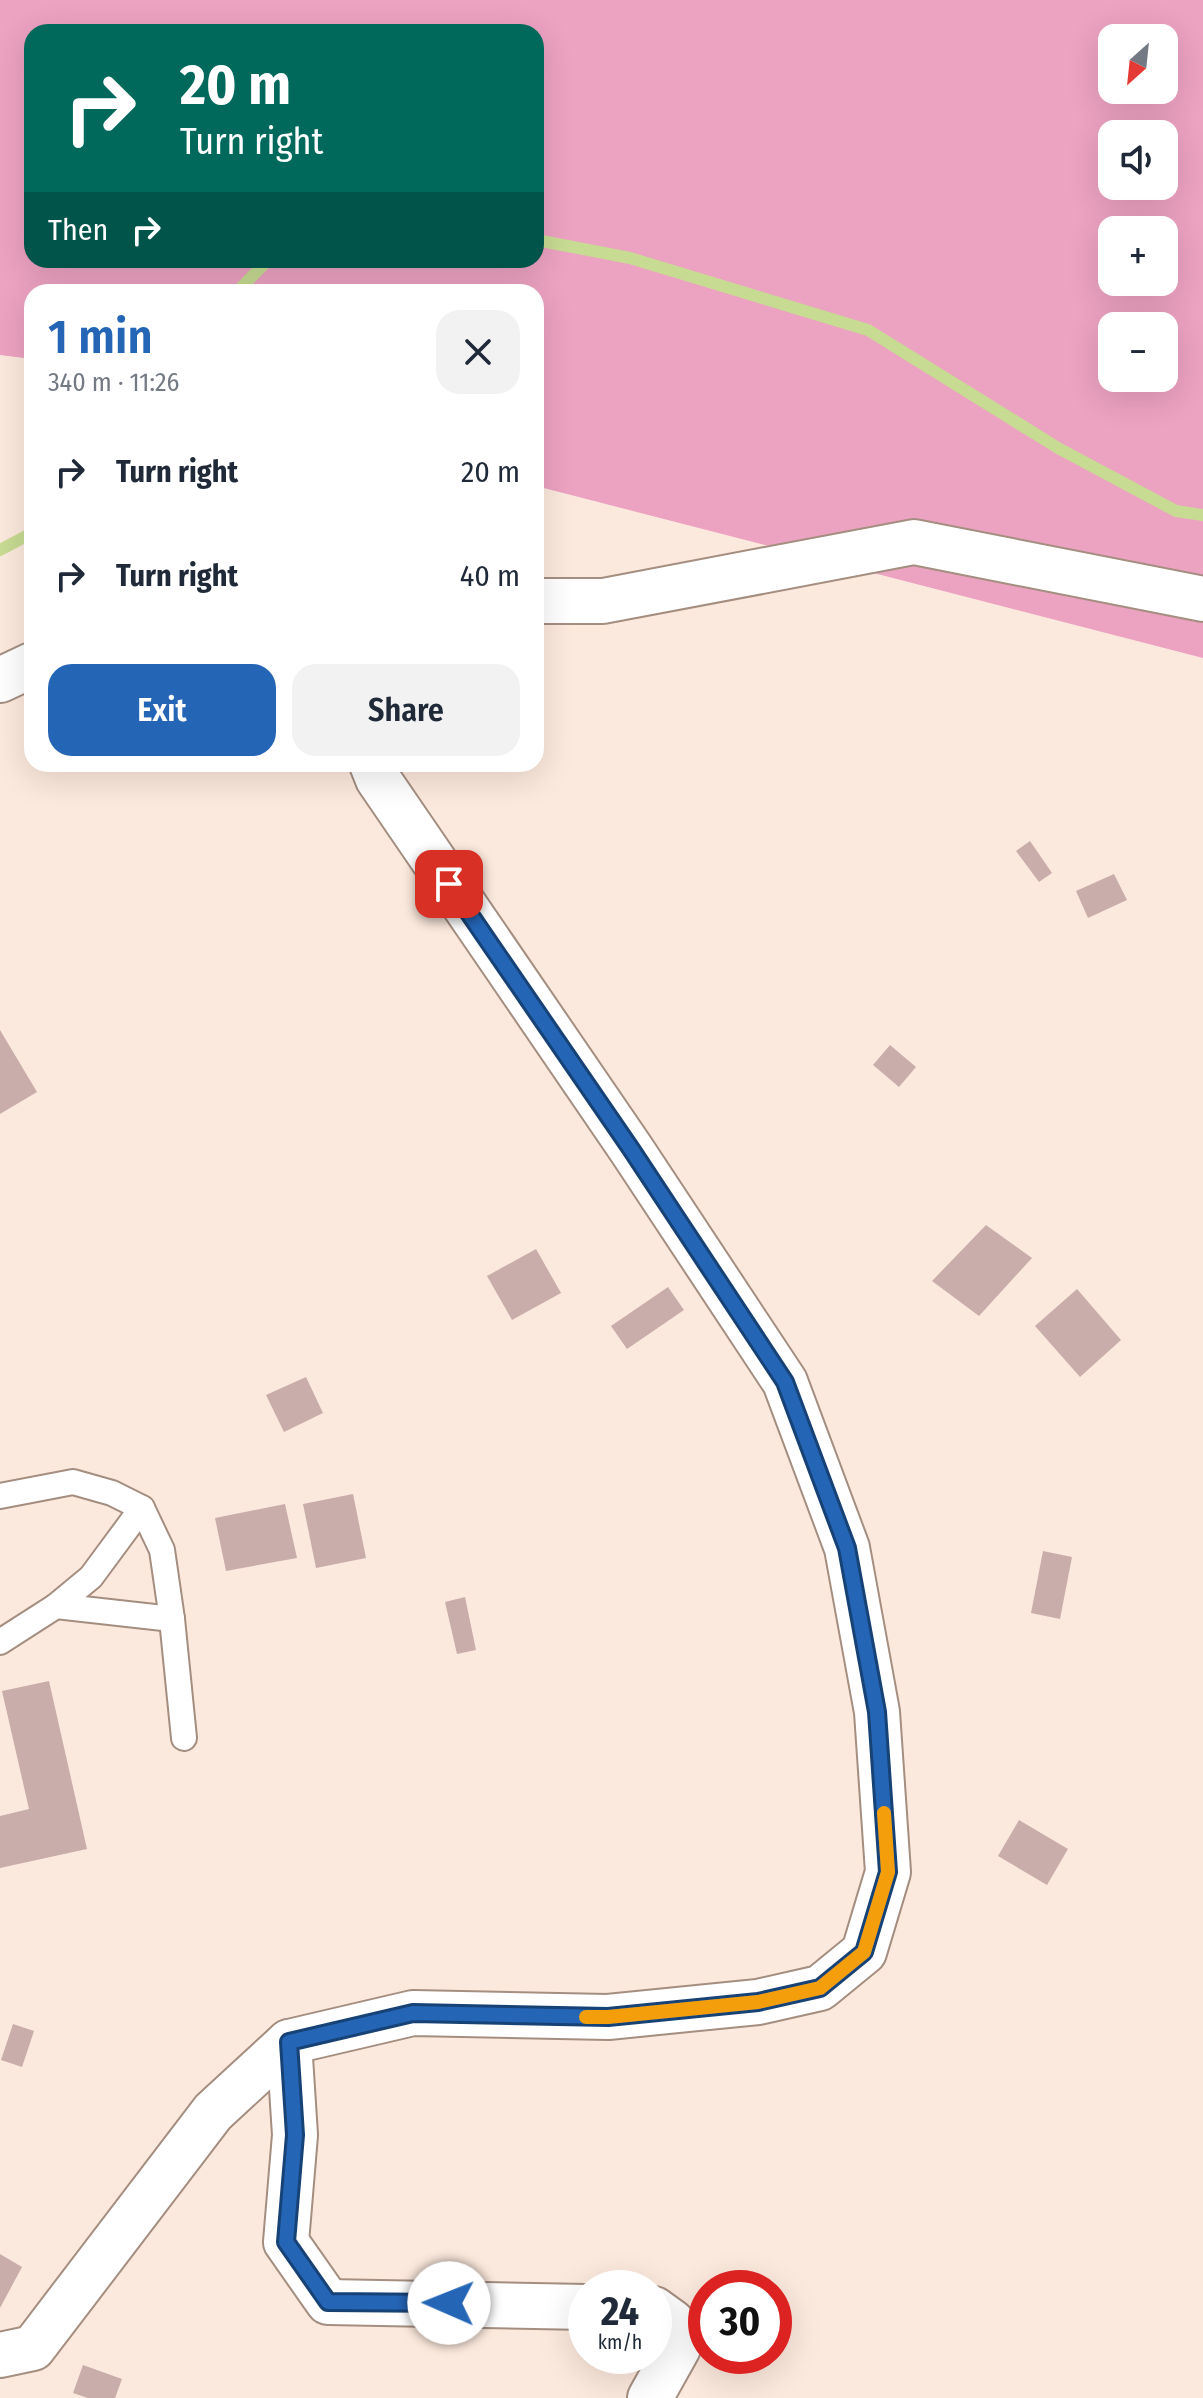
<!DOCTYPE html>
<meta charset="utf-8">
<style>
:root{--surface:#fff;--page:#f2f2f3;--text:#1f2937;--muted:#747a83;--accent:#2465b6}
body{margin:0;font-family:"Fira Sans Condensed",sans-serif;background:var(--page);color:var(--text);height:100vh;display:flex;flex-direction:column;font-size:30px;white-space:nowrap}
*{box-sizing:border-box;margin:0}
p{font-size:26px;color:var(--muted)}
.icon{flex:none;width:44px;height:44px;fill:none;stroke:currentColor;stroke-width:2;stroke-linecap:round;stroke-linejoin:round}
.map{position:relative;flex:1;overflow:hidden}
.side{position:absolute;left:24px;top:284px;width:520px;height:488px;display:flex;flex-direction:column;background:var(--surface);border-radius:24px;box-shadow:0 8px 32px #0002}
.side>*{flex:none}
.guide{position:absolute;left:24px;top:24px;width:520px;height:244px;border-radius:24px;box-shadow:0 8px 32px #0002;background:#00695c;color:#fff;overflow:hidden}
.needle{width:52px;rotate:207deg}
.fabs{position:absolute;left:1098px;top:24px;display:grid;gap:16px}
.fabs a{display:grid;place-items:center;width:80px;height:80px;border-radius:16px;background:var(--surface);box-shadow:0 8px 32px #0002;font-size:40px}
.speed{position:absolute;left:568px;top:2270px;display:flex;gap:16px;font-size:40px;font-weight:700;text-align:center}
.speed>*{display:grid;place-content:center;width:104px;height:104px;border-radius:50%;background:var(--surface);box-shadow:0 8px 32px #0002;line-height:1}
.speed small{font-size:20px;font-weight:400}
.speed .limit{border:12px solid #d22;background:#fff;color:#111}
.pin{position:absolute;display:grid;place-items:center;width:68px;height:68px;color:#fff;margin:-34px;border-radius:16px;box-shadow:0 4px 12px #0006}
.me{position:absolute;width:88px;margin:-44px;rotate:271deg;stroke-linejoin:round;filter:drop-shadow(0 0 6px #0008)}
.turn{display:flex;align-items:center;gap:28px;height:168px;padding:0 24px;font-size:36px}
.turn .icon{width:104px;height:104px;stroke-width:2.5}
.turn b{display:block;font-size:56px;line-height:68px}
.then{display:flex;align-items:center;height:76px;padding:0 24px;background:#0003;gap:16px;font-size:30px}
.round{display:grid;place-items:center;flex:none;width:84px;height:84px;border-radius:24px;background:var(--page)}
.headline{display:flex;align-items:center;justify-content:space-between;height:136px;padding:0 24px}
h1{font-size:48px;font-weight:600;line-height:60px;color:var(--accent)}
.button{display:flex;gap:16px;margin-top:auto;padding:16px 24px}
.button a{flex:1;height:92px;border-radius:24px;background:var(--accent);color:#fff;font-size:32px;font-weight:600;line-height:92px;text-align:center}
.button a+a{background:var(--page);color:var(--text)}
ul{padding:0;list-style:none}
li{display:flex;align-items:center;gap:24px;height:104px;padding:0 24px}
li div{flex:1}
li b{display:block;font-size:30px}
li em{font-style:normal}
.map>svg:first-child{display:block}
</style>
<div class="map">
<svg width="1203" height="2398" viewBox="0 0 1203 2398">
<rect width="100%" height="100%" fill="#fce9dd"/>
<path fill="#eca2c1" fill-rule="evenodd" d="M0,0h1203v658l-667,-172v-194h-504v67l-32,-4zM32,32h504v228h-504zM1112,38h52v52h-52zM1112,134h52v52h-52zM1112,230h52v52h-52zM1112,326h52v52h-52z"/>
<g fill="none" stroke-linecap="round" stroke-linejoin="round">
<g stroke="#c7db93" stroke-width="12">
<path d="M536,240l94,18 238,72 190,118 118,63 27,4"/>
<path d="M237,292l31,-32"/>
<path d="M0,550l32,-17"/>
</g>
</g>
<g fill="#c9adaa">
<path d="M1030,841l22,32 -13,9 -23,-31z"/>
<path d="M1114,874l13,26 -39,18 -12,-27z"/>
<path d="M0,1030l37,62 -37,22z"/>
<path d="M890,1045l26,22 -17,20 -26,-22z"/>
<path d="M986,1225l46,33 -53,58 -47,-35z"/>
<path d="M536,1249l25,44 -49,27 -25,-44z"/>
<path d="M668,1287l16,23 -57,39 -16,-23z"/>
<path d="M1077,1289l44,51 -41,37 -45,-51z"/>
<path d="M306,1377l17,36 -39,19 -18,-37z"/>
<path d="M353,1494l13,64 -50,10 -13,-64z"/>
<path d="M285,1504l12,54 -71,13 -11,-53z"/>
<path d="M1043,1551l29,6 -12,62 -29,-6z"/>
<path d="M465,1597l11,53 -19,4 -12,-52z"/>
<path d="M49,1681l38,168 -87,19v-52l29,-7 -27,-118z"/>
<path d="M1019,1820l49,29 -21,36 -49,-29z"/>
<path d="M13,2024l21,7 -12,36 -21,-7z"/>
<path d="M0,2254l22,13 -22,41z"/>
<path d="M83,2365l39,14 -7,19h-27l-15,-5z"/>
</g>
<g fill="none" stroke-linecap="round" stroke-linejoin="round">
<defs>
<g id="lane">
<path d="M0,1496l73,-14 39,11 30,15 20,42 10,69 12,119"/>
<path d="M56,1606l116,13"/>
<path d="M0,1642l56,-36 35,-29 51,-69"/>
</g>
<g id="street">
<path d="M536,601h67l311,-59 289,57"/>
<path d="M0,680l32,-15"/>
<path d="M289,2042l6,93 -9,107 42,60 258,5"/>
<path d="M0,2355l33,-7 180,-236 76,-70 124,-29 195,4 150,-15 62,-14 44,-36 24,-80 -11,-160 -30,-164 -62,-166 -154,-233 -253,-370 -6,-15"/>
<path d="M650,2398l28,-50 -6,-26 -18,-13"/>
</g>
</defs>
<use href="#lane" stroke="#a48e80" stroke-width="28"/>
<use href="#street" stroke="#a48e80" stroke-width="48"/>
<use href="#lane" stroke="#fff" stroke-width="24"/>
<use href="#street" stroke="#fff" stroke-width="44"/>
</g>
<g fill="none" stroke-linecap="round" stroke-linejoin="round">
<defs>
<path id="route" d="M449,2303l-121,-1 -42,-60 9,-107 -6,-93 124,-29 195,4 150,-15 62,-14 44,-36 24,-80 -11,-160 -30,-164 -62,-166 -154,-233 -182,-265"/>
</defs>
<use href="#route" stroke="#174276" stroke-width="20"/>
<use href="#route" stroke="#2465b6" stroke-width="14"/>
<path stroke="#f59e0b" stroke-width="14" d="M586,2017h22l150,-15 62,-14 44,-36 24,-80 -4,-59"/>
</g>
</svg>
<div class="fabs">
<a><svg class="needle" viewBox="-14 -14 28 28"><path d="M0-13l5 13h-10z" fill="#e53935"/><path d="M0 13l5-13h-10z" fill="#747a83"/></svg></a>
<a><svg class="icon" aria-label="sound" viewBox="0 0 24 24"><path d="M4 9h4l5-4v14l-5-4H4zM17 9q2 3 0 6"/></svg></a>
<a>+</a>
<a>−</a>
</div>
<div class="speed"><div>24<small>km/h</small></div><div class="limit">30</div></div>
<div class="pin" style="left:449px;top:884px;background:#d93025"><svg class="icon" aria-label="arrive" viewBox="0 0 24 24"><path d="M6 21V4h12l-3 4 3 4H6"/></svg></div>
<svg class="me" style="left:449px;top:2303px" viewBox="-20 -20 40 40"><circle r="19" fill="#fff"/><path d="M0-13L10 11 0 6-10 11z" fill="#2465b6"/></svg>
<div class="guide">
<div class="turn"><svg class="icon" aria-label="right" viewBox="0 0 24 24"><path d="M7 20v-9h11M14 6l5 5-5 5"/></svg><div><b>20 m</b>Turn right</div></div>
<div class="then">Then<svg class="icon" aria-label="right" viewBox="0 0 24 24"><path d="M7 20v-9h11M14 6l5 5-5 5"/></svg></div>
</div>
<section class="side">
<div class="headline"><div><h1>1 min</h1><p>340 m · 11:26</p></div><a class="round"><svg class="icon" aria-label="close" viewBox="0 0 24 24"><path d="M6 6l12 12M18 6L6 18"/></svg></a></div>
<ul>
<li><svg class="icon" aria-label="right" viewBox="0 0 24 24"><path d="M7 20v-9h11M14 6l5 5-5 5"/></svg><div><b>Turn right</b></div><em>20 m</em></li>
<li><svg class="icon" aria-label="right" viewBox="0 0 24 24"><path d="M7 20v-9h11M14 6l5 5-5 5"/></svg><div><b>Turn right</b></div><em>40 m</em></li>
</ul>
<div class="button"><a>Exit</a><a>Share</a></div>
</section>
</div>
